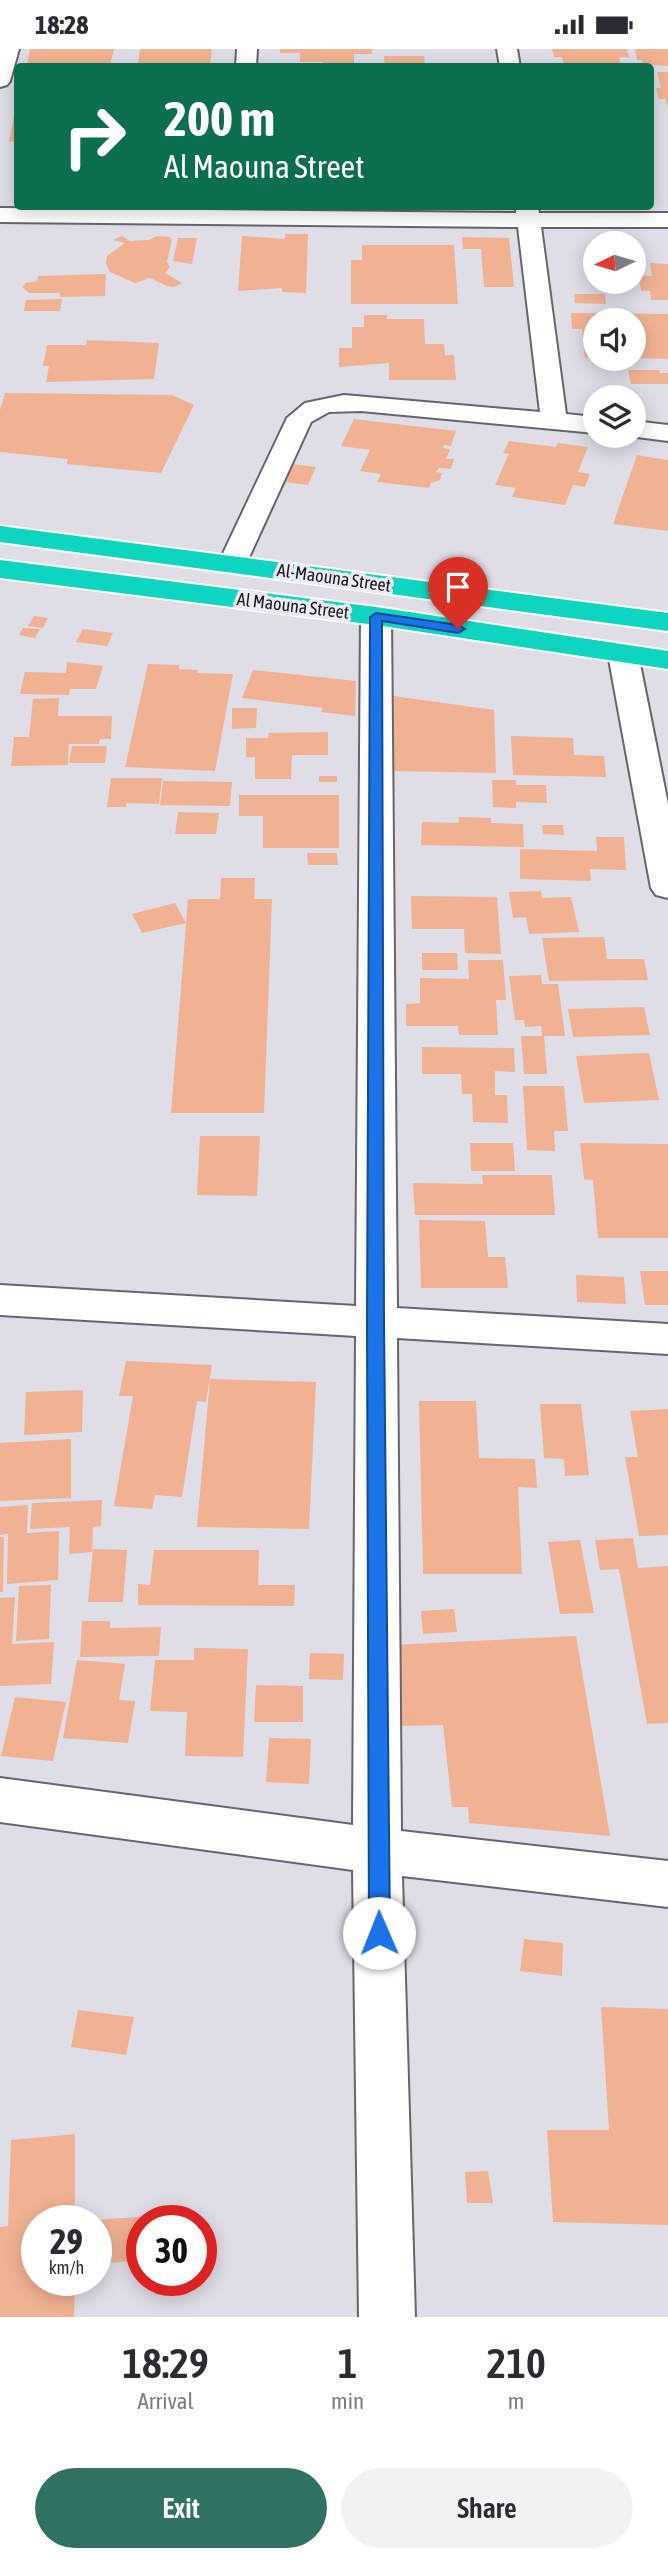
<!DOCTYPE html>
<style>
:root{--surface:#fff;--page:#f2f2f3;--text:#2b2b33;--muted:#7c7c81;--accent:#2f7263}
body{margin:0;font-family:"Asap Condensed",sans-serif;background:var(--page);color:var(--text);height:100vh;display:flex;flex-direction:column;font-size:26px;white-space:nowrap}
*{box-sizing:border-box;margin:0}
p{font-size:23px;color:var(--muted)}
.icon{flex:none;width:38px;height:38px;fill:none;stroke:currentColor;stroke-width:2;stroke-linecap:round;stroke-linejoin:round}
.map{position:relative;height:2268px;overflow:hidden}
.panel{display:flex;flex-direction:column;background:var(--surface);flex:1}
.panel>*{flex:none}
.banner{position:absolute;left:14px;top:14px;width:640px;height:147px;border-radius:7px;box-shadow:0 4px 18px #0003;background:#0b6e4f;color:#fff;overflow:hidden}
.needle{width:46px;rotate:265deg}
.buttons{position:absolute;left:583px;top:182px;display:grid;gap:14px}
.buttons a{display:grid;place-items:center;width:63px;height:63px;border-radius:50%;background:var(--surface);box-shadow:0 4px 18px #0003;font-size:35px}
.speed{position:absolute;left:21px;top:2156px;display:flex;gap:14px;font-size:35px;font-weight:700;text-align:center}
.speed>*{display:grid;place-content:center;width:91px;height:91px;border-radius:50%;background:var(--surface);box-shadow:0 4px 18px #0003;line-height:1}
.speed small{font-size:18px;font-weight:400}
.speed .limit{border:10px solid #d22;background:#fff;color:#111}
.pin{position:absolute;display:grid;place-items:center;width:60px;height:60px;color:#fff;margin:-72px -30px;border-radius:50% 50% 50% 0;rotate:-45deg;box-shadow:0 0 7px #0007}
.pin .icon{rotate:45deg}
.me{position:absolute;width:77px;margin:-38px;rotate:359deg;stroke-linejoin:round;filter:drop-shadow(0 0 5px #0008)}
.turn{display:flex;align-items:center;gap:24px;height:147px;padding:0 35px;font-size:32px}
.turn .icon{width:91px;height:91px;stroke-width:2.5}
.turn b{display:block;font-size:49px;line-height:60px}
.eta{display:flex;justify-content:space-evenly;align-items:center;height:119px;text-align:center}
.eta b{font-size:42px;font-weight:600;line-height:49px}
.primary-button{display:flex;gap:14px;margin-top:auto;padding:14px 35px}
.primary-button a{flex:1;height:80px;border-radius:42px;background:var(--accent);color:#fff;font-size:28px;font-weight:600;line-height:80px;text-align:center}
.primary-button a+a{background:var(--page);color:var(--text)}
.status{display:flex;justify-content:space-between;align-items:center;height:49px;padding:0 35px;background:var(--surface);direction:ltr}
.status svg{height:19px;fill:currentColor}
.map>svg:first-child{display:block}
</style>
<div class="status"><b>18:28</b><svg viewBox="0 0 49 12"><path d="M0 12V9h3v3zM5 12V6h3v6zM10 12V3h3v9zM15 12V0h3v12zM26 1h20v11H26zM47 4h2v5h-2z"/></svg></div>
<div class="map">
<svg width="668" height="2268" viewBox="0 0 668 2268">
<rect width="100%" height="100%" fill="#dfdde6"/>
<g fill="#f1b293">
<path d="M30,0h84l-4,16h-83z"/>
<path d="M140,0h72l-2,15h-72z"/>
<path d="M280,0h92v5h-18v11h-31v-3h-23v-9h-20z"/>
<path d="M552,0h75l2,8h-10l2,8h-57l-2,-8h-8z"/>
<path d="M635,0h33v17l-25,-2 -1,-4h-5z"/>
<path d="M384,7h40l1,11h-40z"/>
<path d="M657,23h11v36l-3,-9h-6l-3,-11h5z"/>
<path d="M15,62h3v30l-9,1z"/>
<path d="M285,185h23l-2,59 -24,-1v-4l-44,3 4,-55 43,3z"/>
<path d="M122,187l8,5 19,-1 8,-4 13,1 2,3 -5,22 3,5 -5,6 17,10 -8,4 -7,-1 -17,-8 -15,5 -25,-11 -4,-8 1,-8 18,-13 -12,-3z"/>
<path d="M462,188l47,1 5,49h-30l-3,-38h-18z"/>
<path d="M178,189h19l-5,26 -19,-3z"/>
<path d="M362,196h92l4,59h-107v-44h11z"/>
<path d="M650,214l18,1v36h-17l-1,-9h-9l-2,-16 13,1z"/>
<path d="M106,225l-1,22 -45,1v-4h-31l-7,-6 4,-4 11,-2 1,-5z"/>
<path d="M574,245h31l1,10 -31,-1z"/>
<path d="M62,250l-2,12h-36l2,-11z"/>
<path d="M571,264l97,1v45l-34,-1v-38h-39v38h-10l-3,-29h-10z"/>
<path d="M364,266h23v4h37l1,25h19l1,11h9l2,25h-67v-17l-50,4v-19h13v-21h12z"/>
<path d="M87,291l72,3 -5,36 -108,3 3,-16h-6l4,-21h39z"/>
<path d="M628,321h31l1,3h8v11h-37z"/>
<path d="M5,344l167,2 22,10 -33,68 -94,-9 1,-5 -68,-7v-42z"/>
<path d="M354,370l102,12 -5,15 -7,-1 -1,3 7,1 -4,10h8l-3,10 -12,-1 -3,4 6,1 -2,7 -9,3 -2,5 -52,-6 4,-8 -21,-3 10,-21 -29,-4z"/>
<path d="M509,392l47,6 2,-4 30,4 -10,25 12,2 -5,13 -12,-2 -8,20 -53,-8 4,-9 -21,-3 14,-31 -6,-1z"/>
<path d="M637,406l31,5v71l-55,-7z"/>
<path d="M292,415l24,3 -8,18 -24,-3z"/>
<path d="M34,567l14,2 -5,10 -15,-2z"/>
<path d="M23,579l17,1 -5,9 -16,-3z"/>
<path d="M83,580l30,4 -6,13 -31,-4z"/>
<path d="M67,613l36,4 -7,23h-26l-1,6 -49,-1 5,-22 41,1z"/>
<path d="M148,615l31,1v4l19,1 -1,3 36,1 -18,97 -90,-4z"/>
<path d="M253,621l103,11 -1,35 -34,-4 2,-4 -81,-10z"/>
<path d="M394,647l100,14 2,63 -104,-2z"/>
<path d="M59,649l-1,18h54l-1,23h-11l-1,5h-30l-1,21 -57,1 3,-29h15l4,-38z"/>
<path d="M232,659h25l-1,20 -24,1z"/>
<path d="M328,683v23h-36l-1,24h-36v-22h-9v-19h22l1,-5z"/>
<path d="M511,687l62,2 1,17 30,1 2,21 -93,-2z"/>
<path d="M72,697h35l-2,17h-36z"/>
<rect x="319" y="727" width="18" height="6"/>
<path d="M111,729h51l-3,26 -33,-1v4h-19z"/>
<path d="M492,731h24v5h30l1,18 -31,-1v6l-23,-1z"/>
<path d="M163,732l69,1 -2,24 -70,-1z"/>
<path d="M239,746h100v53h-76v-32h-24z"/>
<path d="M178,763l41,1 -3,21h-41z"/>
<path d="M459,768l32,1v5l32,1 1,23 -103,-2 1,-23 37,1z"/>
<path d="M542,776h21l1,10 -21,-1z"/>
<path d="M596,788h28l2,33 -36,-1 1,12 -71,-2v-30l77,2z"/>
<path d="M307,804h30l1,12h-30z"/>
<path d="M221,829h34l-1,21h18l-8,214h-93l17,-214h32z"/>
<path d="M541,842l1,7 29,-1 8,35 -50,2 -3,-17 -13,1 -4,-26z"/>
<path d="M411,847l86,1 4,57 -36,-1 -1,-24h-52z"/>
<path d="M175,854l11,20 -44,10 -10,-19z"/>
<path d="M604,888l3,22h37l4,21 -99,1 -7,-43z"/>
<path d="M422,904h35l1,17h-36z"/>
<path d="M468,911h35l3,40h-10l2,35h-39l-1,-9h-52v-22l14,-1v-25l49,1z"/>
<path d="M541,926l1,9h16l7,52h-21l3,38h-23l-3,-38h21l-1,-10 -16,1 -1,-7h-9l-6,-44z"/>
<path d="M644,958l6,28 -77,2 -5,-28z"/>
<path d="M422,998l92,1 1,24 -20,-1v24h12l1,28 -35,-1 -1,-28h-10l-1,-20h-39z"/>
<path d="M649,1004l10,47 -75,3 -8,-47z"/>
<path d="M523,1037h41l4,45h-14l1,20 -28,-1z"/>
<path d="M200,1087h60l-3,60 -60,-1z"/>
<path d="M470,1094h43l2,28h-44z"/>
<path d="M580,1094l88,1v94h-70l-5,-58 -9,-1z"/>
<path d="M482,1126h70l3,40h-140l-2,-32 70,1z"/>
<path d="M419,1171l66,1 3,36h17l3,31h-87z"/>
<path d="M640,1222h28v34h-23z"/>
<path d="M576,1226l48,2 2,27 -49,-2z"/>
<path d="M126,1312l86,4 -6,37 -9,-1 -15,96 -27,-2 -3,14 -38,-3 19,-110h-14z"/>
<path d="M210,1330l106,3 -7,147 -112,-2z"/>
<path d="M83,1341l-1,42 -58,3 2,-43z"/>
<path d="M419,1352h57l3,57 56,1 2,29 -19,-1 4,87h-99z"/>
<path d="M540,1355h41l8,71 -24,1 -1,-17 -20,-1z"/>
<path d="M668,1360v126l-29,1 -14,-79h13l-8,-46z"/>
<path d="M71,1390v59l-71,3v-58z"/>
<path d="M102,1451l-1,26 -8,1 -1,25 -23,2 1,-27 -40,2 2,-26z"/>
<path d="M28,1456l-1,28 32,-2 -1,49 -51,4 1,-50 -8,1v-28z"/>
<path d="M0,1488h4l-1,55h-3z"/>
<path d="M633,1489l5,30 30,-2v157l-21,1 -28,-155 -19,1 -5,-30z"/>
<path d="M580,1491l14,73 -34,1 -12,-72z"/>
<path d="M93,1500l34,1 -4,52h-35z"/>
<path d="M154,1501h105l-1,35h37l-1,21 -156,-1v-21l12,1z"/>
<path d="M51,1536l-2,54 -33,2 3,-55z"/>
<path d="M15,1548l-3,47 42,-2 -3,42 -51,2v-88z"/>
<path d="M454,1560l3,23 -34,2 -2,-23z"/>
<path d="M82,1572h28v7l51,-1 -2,29 -79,1z"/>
<path d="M576,1587l34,200 -141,-13 -1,-16h-16l-9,-82 -44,1 -7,-81z"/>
<path d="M194,1599l54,1 -5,108 -58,-1 2,-44 -37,-1 5,-51h39z"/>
<path d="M310,1604l34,1 -1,26 -34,-1z"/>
<path d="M77,1611l48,4 -6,36 16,1 -7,42 -65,-5z"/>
<path d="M256,1636l47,1v36h-49z"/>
<path d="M15,1648l51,5 -13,59 -52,-5z"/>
<path d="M269,1689l42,1 -2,45 -43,-2z"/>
<path d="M524,1890l39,4 -1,33 -42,-5z"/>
<path d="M601,1958l67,2v216l-115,-3 -6,-92h62z"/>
<path d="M78,1961l56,7 -8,38 -55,-8z"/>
<path d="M75,2085v87h-38v59h38l-1,37h-74v-90l8,-1 3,-86z"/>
<path d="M488,2122l5,32h-26l-2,-31z"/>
<path d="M165,2166v6h-23v39l-46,4v-44z"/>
</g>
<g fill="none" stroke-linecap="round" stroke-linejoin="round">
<defs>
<g id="minor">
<path d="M0,0h19l-9,32 -3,4 -7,2z"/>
<path d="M237,0h20l-1,18h-20z"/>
<path d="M497,0h20l3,18h-20z"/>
<path d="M516,158h22l1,6h129v14h-127l25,187 29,3v16l-234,-22 -32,1 -18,10 -65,142 -4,6 -10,3 -10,-3 -4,-6 69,-146 18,-15 39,-8 196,17 -22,-185 -518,-5v-14l516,5z"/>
<path d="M634,372l34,4v16l-39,-5h5z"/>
<path d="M376,558l10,3 5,6 6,692 271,16v30l-271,-16 4,493 267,30v46l-266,-31 13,441h-56l-6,-447 -353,-48v-44l353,47 3,-489 -356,-21v-30l356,21 5,-690 5,-6z"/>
<path d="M623,596l11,3 4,6 30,150v94l-12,-3 -5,-7 -43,-234 4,-6z"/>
</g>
<g id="highway">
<path d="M0,477l668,87v18l-668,-89z"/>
<path d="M0,511l376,47 292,44v18l-292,-44 -376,-47z"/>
</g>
</defs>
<use href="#minor" stroke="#66656d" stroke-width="4"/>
<use href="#highway" stroke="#fff" stroke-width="4"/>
<use href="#minor" fill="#fff" fill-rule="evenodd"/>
<use href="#highway" fill="#0dd5bf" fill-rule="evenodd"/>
</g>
<path fill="#1a73e8" stroke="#114b97" stroke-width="2" d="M376,564l82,12 7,4 -7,4 -76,-12 2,701 6,611 -4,7 -7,3 -7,-3 -3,-7 -2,-611 3,-705z"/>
<g text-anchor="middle" stroke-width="7" stroke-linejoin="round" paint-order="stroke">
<g font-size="18" fill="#1a191c" stroke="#eceaf3">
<text transform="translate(334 529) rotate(8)" y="6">Al-Maouna Street</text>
<text transform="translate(293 557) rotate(7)" y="6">Al Maouna Street</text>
</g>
</g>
</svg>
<div class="buttons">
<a><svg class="needle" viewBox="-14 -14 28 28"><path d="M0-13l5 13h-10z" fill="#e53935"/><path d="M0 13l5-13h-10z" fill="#7c7c81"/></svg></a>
<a><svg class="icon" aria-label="sound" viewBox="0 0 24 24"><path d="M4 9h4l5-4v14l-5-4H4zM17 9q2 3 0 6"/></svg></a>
<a><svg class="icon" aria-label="layers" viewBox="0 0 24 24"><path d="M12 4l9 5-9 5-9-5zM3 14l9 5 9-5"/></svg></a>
</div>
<div class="speed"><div>29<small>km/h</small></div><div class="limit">30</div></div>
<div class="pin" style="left:458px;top:580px;background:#d93025"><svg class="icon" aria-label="arrive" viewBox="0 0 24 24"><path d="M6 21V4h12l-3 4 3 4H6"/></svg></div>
<svg class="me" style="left:379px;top:1884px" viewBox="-20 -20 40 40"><circle r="19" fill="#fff"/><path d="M0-13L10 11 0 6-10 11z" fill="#1a73e8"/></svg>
<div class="banner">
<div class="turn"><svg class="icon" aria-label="right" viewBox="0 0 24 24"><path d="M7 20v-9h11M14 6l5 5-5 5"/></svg><div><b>200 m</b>Al Maouna Street</div></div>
</div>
</div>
<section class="panel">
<div class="eta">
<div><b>18:29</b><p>Arrival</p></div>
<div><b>1</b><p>min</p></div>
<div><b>210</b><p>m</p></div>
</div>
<div class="primary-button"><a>Exit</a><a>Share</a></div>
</section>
